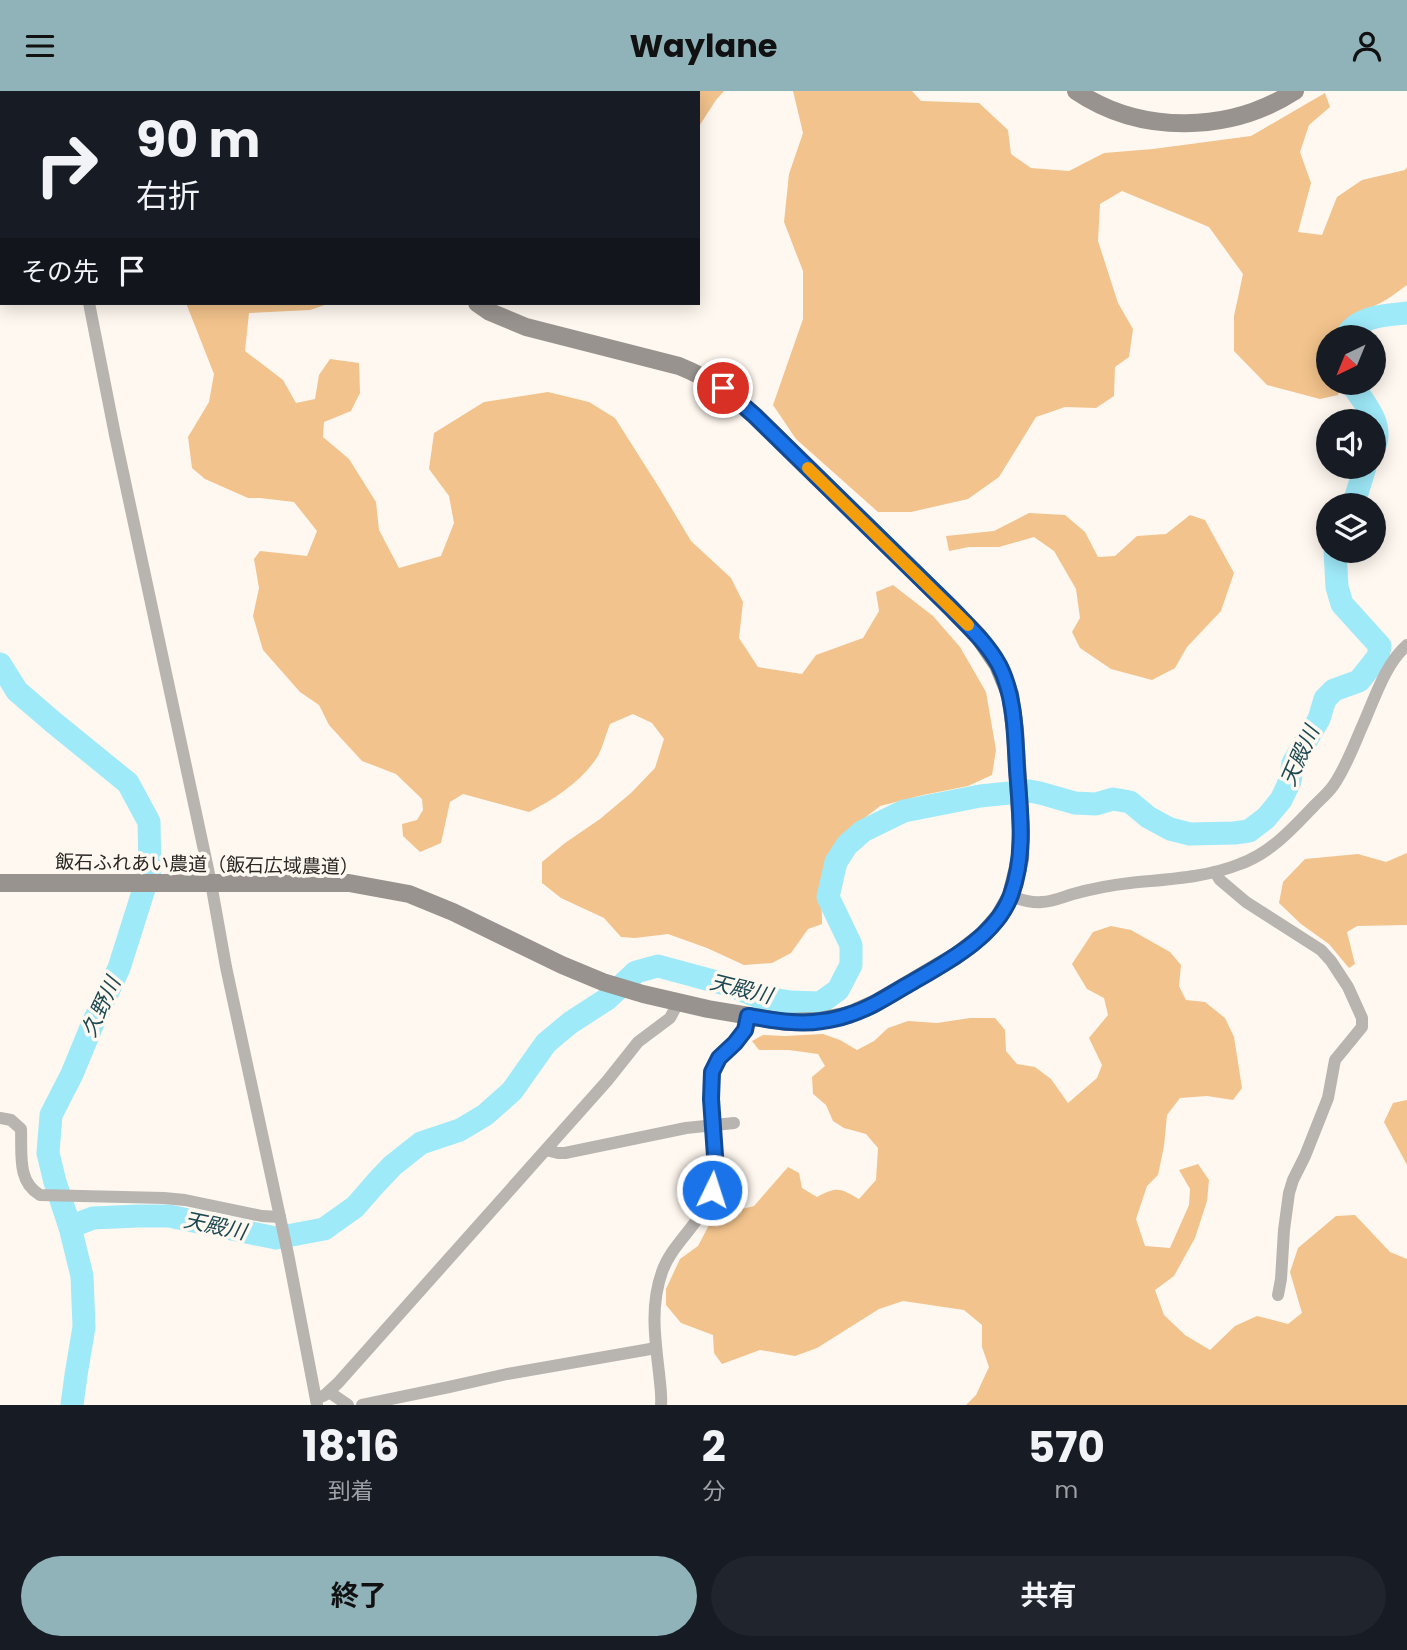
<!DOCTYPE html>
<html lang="ja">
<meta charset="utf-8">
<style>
:root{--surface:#171b24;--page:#20242c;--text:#f1f3f6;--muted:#9ea1a6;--accent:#90b3ba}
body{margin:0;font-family:Poppins,"Noto Sans JP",sans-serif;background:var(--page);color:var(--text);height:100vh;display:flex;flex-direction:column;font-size:26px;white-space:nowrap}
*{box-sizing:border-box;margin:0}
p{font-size:23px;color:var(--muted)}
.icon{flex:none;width:38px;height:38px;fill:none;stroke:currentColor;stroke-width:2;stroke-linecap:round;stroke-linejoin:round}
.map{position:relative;height:1314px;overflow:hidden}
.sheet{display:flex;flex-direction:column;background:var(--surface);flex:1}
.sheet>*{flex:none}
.hud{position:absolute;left:0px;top:0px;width:700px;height:214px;box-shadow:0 4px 18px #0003;background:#171b24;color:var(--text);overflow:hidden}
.needle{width:46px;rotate:223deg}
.buttons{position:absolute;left:1316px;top:234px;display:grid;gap:14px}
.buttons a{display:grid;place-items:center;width:70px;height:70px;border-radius:50%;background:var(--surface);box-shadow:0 4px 18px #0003;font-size:35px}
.pin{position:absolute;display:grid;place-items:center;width:60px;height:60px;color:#fff;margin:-30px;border:4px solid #fff;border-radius:50%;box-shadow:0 2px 7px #0007}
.me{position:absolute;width:77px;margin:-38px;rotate:4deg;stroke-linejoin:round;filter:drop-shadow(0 0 5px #0008)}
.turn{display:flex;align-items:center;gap:24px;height:147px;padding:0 21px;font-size:32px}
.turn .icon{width:91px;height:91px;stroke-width:2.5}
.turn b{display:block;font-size:49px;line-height:60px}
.then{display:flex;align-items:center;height:66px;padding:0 21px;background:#0003;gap:14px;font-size:26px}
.eta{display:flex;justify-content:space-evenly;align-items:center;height:119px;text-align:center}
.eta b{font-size:42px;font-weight:700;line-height:49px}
.button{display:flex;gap:14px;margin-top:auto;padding:14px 21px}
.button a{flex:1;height:80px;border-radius:42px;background:var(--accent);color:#111;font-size:28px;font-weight:700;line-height:80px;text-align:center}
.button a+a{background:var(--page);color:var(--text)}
header{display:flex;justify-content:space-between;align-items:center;height:91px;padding:0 21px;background:var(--accent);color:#111;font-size:32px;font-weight:700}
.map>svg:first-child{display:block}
</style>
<header><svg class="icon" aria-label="menu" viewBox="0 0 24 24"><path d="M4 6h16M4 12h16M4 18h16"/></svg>Waylane<svg class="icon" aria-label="person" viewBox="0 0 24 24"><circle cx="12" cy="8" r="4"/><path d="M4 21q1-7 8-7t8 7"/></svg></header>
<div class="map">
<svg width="1407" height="1314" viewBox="0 0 1407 1314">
<rect width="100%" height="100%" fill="#fff8f0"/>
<g fill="#f2c38c">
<path d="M121,0h316v2h-317z"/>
<path d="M480,0h244l-8,9 -18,28v-35h-218z"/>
<path d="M793,0h119l9,10 58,2 29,27 3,24 20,14 38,3 35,-18 49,-4 98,-13 74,-43 5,14 -21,18 -9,27 11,31 -13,49 24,3 15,-38 25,-17 43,-10 2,-3v118c-6,4 -12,9 -18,13 -21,13 -42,16 -53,40h-8v45h13l-3,12 -18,4 -53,-14 -33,-34v-35l9,-42 -34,-47 -87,-36 -22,13 -2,37 20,62 15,26 -4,28 -14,10 -1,29 -18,12 -31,-1 -29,10 -37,60 -31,22 -57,13h-33l-82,-73 -23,-34 30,-86v-48l-19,-49 5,-48 14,-41z"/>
<path d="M186,212h145l-21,7 -61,3 -4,38 38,29 13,23 19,-4 4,-24 11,-16 29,4 1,30 -9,18 -27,11 -1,15 26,22 27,43 3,28 20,38 42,-12 13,-33 -5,-27 -20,-27 5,-36 50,-31 64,-10 41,10 26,16 45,71 31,52 40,37 12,24 -4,36 19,29 44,7 14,-19 47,-17 16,-27 -3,-19 17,-7 40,31 27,31 26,45 10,58 -4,25 -24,11 -45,9 -43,11 -27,21 -21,23 -11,32 1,42 -14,5 -17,24 -19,10 -28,2 -37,-17 -39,-14 -33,4 -14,-1 -17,-19 -43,-20 -19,-15v-21l23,-19 35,-24 31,-26 24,-25 9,-29 -12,-16 -19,-9 -23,10c-4,10 -7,22 -12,32 -16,25 -43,43 -69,56l-66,-18 -13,8 -9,41 -21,9 -17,-16 -1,-12 15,-4 6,-10 -1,-11 -26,-25 -34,-13 -33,-36 -10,-20 -19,-13 -37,-42 -10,-34 6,-28 -5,-29 6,-8 47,5 10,-25 -23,-29 -34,-4h-12l-43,-19 -13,-11 -4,-31 21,-35 5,-28z"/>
<path d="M1029,422l36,2 20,17 13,25 17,-1 22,-20 29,-2 24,-19 15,5 29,53 -13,38 -34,36 -12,21 -23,12 -41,-11 -31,-21 -8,-16 8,-14 -4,-29 -22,-38 -20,-14 -35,10h-30l-20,4 -3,-15 48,-5z"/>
<path d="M1407,762v72l-50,1 -10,6 8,32 -6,4 -20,-24 -28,-20 -22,-21 4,-21 22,-23 53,-5 28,8z"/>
<path d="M1111,835l20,4 39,22 11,13 -2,21 7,14 19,2 20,16 9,19 8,51 -9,12 -26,-4 -27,2 -13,17 -3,31 -6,29 -11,11 -11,33 9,27 25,2 19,-43 1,-16 -11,-19 19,-6 11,16 -2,21 -12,37 -21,38 -19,14 9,25 21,20 25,15 25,-24 22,-10 31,8 14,-11 -12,-41 8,-24 38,-32 19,-1 35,37 17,7v146h-441l10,-10 13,-28 -7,-20v-22l-18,-15 -61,-9 -24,8 -62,39 -22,8 -35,-6 -38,14 -8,-11 -1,-18 -32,-12 -15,-18v-16l14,-30 18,-13 11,-21 25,-14 20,-5 34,-39 11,6 3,15 15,9c20,-11 23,-9 42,2l17,-19 2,-32 -12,-14 -22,-6 -11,-7 -7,-16 -13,-11 -1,-17 13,-11 -7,-12 -29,-4h-30l-7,-9 11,-6 22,1 38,-2 17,6 17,10 17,-9 14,-13 20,-7 29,2 33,-5h25l10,12 1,21 11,13 18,3 16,12 17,24 29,-25 5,-13 -13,-27 19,-23 -4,-17 -17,-9 -15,-25 21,-32z"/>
<path d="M1407,1009v65l-23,-43 9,-19z"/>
</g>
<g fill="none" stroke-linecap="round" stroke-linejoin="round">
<g stroke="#9feaf9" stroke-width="23">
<path d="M1345,247c12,-22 40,-23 62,-25"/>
<path d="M1351,292c13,20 34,41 23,65"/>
<path d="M1353,415l12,-39"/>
<path d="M0,573l17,27 36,31 75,61 21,39 1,48 -31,98 -26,55 -21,51 -21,41 -3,38 7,29 15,45 12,49 2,51 -8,48 -4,30"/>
<path d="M70,1136l23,-9 45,-2h31l107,22 48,-9 31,-22 21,-24 16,-17 29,-23 39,-13 25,-15 27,-24 34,-48 24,-20 37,-24 29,-27 22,-6 74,20 27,11 32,5 29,1 18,-13 13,-25v-20l-23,-48 8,-35 11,-17 16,-14 41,-20 76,-15 49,-5 11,2 35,10 21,1 17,-5 17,3 18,15 22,12 20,5 44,-1 15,-2 17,-13 15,-18 9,-19 3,-18 26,-44 6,-20 9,-9 25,-9 19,-24 2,-11 -38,-42 -5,-17 -2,-36"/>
</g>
<g stroke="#b8b5b1" stroke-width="12">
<path d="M71,2v-2"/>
<path d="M89,212l26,132 96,448 15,84 62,287 29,151"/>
<path d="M1215,781l5,8 26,22 75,48 10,11 17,26 14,31v9l-27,33 -7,38 -23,58 -12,24 -4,13 -5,37 -3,49 -3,16"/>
<path d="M1011,805c10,4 20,7 31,6 10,0 21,-5 31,-8 18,-5 39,-9 57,-11 38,-4 75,-5 110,-19 31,-11 53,-36 75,-59 6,-6 13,-12 18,-19 12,-17 20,-38 28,-57 13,-28 23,-64 46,-84"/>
<path d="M0,1027l11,2 10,9c1,25 -4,53 19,66l124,3 21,2 77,16 18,1"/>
<path d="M546,1059l12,3h7l121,-25 48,-5"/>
<path d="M329,1301l19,13"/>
<path d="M316,1308l9,-4 13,-12 269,-302 31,-39 32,-24 8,-15"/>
<path d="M362,1314l87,-18 58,-13 149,-26"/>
<path d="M661,1314c1,-10 -1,-21 -2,-32 -4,-35 -9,-67 3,-101 11,-32 44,-51 51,-86 7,-37 -8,-76 -1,-113 3,-18 23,-25 32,-41 2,-5 3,-11 4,-16"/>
</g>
<g stroke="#98938e" stroke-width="18">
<path d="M1076,0c65,44 154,42 219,0"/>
<path d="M455,2v-2"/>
<path d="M0,792h349l60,11 44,18 109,53 41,17 40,12 65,15 77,13 34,-1 30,-6 27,-12 80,-47 27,-21 16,-18 12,-21 9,-37 1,-29 -6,-100 -5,-36 -12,-29 -19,-28 -28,-29 -196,-192c-26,-23 -44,-37 -76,-50l-153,-39 -36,-15 -13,-9"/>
</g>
</g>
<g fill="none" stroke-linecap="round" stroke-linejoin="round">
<defs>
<path id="route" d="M712,1099l4,-20 -5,-71 1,-27 7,-14 16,-15 10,-13 3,-14c24,4 50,9 74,5 8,-1 18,-3 26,-6 21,-6 42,-20 61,-31 36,-21 87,-47 102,-89 15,-41 9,-84 6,-126 -2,-35 -2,-73 -18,-104 -12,-22 -31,-39 -48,-57l-196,-192 -32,-28"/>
</defs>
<use href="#route" stroke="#114b97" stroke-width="18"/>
<use href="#route" stroke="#1a73e8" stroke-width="12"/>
<path stroke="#f59e0b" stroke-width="12" d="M808,377l160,157"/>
</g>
<g text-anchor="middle" stroke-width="7" stroke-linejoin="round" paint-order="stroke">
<g font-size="19" fill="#2a2825" stroke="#fff8f0">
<text transform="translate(207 773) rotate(1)" y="7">飯石ふれあい農道（飯石広域農道）</text>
</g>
<g font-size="21" font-style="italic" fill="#1c4951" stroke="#fff8f0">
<text transform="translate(1300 665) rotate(-66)" y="7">天殿川</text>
<text transform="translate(741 898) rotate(14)" y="7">天殿川</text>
<text transform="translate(101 916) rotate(-65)" y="7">久野川</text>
<text transform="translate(215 1135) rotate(12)" y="7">天殿川</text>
</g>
</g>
</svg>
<div class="buttons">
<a><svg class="needle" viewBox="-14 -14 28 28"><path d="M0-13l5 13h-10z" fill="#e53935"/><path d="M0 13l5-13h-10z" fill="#9ea1a6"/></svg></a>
<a><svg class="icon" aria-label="sound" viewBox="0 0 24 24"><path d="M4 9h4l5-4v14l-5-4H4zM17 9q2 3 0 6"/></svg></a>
<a><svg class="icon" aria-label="layers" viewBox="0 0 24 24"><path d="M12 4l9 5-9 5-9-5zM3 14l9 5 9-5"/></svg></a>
</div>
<div class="pin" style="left:723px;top:297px;background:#d93025"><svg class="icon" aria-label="arrive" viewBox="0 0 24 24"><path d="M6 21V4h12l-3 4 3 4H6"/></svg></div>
<svg class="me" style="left:712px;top:1099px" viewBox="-20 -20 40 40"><circle r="17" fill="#1a73e8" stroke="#fff" stroke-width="3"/><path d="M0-11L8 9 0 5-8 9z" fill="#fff"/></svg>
<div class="hud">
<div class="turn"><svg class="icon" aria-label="right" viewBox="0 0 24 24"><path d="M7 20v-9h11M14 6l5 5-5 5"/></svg><div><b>90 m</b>右折</div></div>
<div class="then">その先<svg class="icon" aria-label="arrive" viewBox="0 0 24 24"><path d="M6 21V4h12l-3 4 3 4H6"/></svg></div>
</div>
</div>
<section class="sheet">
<div class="eta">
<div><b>18:16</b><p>到着</p></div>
<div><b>2</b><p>分</p></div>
<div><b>570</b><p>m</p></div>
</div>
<div class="button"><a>終了</a><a>共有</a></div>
</section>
